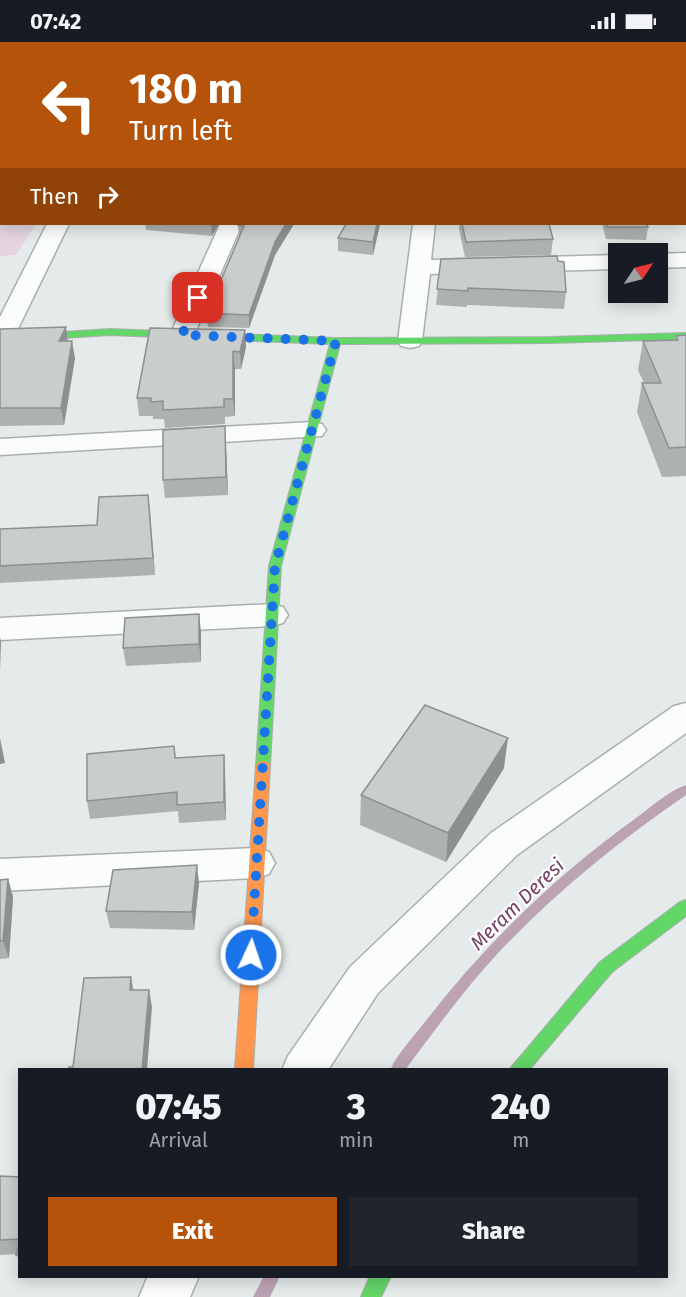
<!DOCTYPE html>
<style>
:root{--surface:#171b24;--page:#20242c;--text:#f1f3f6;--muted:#9ea1a6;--accent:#b45309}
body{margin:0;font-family:"Fira Sans",sans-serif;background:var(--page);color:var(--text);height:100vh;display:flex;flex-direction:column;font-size:22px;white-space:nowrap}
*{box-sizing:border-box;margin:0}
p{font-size:20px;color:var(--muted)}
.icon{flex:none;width:33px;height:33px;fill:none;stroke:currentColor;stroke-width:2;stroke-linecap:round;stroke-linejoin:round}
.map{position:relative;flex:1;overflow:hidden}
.details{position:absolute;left:18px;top:1026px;width:650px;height:210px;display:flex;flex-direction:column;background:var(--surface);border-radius:0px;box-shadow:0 3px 15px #0003}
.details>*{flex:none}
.guide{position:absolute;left:0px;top:0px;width:687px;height:183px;box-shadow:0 3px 15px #0003;background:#b45309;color:#fff;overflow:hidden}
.needle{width:39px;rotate:55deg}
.tools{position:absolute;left:608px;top:201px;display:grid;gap:12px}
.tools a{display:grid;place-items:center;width:60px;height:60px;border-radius:0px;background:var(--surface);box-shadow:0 3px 15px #0003;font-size:30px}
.pin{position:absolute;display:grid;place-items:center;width:51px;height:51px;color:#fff;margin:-26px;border-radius:12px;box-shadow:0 3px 9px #0006}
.me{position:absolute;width:66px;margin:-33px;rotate:3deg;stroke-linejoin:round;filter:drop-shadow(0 0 4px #0008)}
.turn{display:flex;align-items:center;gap:21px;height:126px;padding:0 30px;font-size:27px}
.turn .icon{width:78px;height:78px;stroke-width:2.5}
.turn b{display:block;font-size:42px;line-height:51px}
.then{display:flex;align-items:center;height:57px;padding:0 30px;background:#0003;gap:12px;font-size:22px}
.eta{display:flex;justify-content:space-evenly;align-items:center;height:102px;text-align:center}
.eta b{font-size:36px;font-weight:800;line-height:42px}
.action{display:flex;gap:12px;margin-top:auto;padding:12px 30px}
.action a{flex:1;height:69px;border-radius:0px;background:var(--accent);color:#fff;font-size:24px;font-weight:800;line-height:69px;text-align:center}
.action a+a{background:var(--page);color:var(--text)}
.status{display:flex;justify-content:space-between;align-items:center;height:42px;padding:0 30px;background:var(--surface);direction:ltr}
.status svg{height:16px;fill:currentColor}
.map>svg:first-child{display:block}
</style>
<div class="status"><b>07:42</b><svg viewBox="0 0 49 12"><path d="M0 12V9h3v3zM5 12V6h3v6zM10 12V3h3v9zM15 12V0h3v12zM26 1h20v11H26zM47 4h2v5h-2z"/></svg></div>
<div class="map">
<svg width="686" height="1255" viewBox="0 0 686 1255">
<rect width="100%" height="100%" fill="#e5ebea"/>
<path fill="#e3d4df" d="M0,147l2,35h34l-20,31 -16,1z"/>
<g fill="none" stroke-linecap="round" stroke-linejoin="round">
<g fill="#bca3b4" fill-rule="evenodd">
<path d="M686,743v10c-67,46 -130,97 -186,156 -35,37 -64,78 -95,119h-15c9,-19 26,-36 38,-52 60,-77 130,-144 208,-200 15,-11 34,-28 50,-33z"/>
<path d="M264,1234h16l-10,21h-17z"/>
</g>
<defs>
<g id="street">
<path d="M480,0h18l1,2h-18z"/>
<rect x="0" y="130" width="2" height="12"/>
<path d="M47,182h22l-56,115 -3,5 -10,2v-29z"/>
<path d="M220,182h22l-48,111 -3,5 -9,2 -9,-2 -3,-5z"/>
<path d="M413,182h22l-4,36 187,-5v14l-188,5 -8,67 -3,5 -9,2 -9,-2 -3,-5z"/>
<path d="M686,211v14l-29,1v-14z"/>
<path d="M312,380l10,2 4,6 -4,6 -322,19v-16z"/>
<path d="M272,562l11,3 5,8 -5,8 -11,3 -272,14v-22z"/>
<path d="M686,661v30l-169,122 -139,138 -50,77h-46l6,-14 62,-89 141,-134 183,-127z"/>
<path d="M256,806l13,4 6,11 -6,11 -13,4 -256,13v-32z"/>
<path d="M148,1234h51l-9,21h-51z"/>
</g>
<g id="fast">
<rect x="0" y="38" width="2" height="4"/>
<path d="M110,287l226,9 215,-1 135,-4v6l-135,4 -211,1 -59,222 -11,200 -2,4h-10l-2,-4 13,-200 61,-222 -220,-9 -110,7v-6z"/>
<path d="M686,858v16l-74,56 -83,98h-20l91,-108 80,-60z"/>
<path d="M370,1234h21l-10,21h-20z"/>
</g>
<path id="slow" d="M263,719l5,1 2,4 -17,304h-18l21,-304 2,-4z"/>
</defs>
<use href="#street" stroke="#aaaeae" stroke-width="3"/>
<use href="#fast" stroke="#aaaeae" stroke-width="2"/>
<use href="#slow" stroke="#aaaeae" stroke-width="2"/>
<use href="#street" fill="#fbfcfc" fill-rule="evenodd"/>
<use href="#fast" fill="#63d668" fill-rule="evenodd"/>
<use href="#slow" fill="#ff974d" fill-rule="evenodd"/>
</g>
<g fill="#adb1b0">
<path d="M145,182h74l-7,12 -66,-6z"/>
<path d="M238,182h56l-19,31 -26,73 -41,-1 -1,-14 32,-75z"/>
<path d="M380,182l-7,31 -35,-4v-13z"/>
<path d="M459,182h90l4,15 -2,16 -86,2 -6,-28z"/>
<path d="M602,182h44l2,3 -2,13 -40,-1z"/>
<path d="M441,217l125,33 -2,17 -97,-4v2l-31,-2z"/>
<path d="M0,287l68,12 7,17 -11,67 -64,1z"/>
<path d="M245,288l1,17 -5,22h-6v47l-10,1v7l-60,4 -1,-9h-11v-3h-14l-2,-18z"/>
<path d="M686,293v141l-24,1 -25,-65 5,-29h2l-6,-13 5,-29 32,-1 1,-4z"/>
<path d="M225,384l3,69 -63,3 -2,-18z"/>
<path d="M148,453l7,80 -155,8v-54l97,-4z"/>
<path d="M201,590v30l-75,4 -3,-18z"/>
<path d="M174,704l2,12 48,-3 1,18 1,47 -47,3 -1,-12 -88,8 -3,-18z"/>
<path d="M504,726l-58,94 -86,-37 1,-30z"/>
<path d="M8,837l5,18 -4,61 -9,1v-79z"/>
<path d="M199,841l-5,47 -84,-2 -4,-17z"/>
<path d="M0,1134l20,1v85l-4,-8 -16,1z"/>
</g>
<g fill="#8d9090">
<path d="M31,0h58v2h-70z"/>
<rect x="0" y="4" width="2" height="11"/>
<path d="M211,182h8l-7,12z"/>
<path d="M286,182h8l-19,31 -26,73v-13l26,-73z"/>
<path d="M377,182h3l-7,31v-13z"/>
<path d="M66,285l2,17 -9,-3z"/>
<path d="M245,288l1,17 -5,22 -1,-17z"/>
<path d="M72,299l3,17 -11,67 -3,-17z"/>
<path d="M233,309l2,18v47l-2,-17z"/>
<path d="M225,384l1,18 2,51 -2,-18z"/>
<path d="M148,453l2,17 5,63 -2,-17z"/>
<path d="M199,572l2,18v30l-2,-18z"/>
<path d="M0,595l1,5 -1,29z"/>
<path d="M0,696l5,25 -5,1z"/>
<path d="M508,696l-4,30 -58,94 2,-29z"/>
<path d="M224,713l1,18 1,47 -2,-18z"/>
<path d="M197,823l2,18 -5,47 -2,-18z"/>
<path d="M8,837l5,18 -4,61 -6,-17z"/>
<path d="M131,935l3,17 -4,-4z"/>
<path d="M149,948l3,17 -5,63h-5z"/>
</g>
<g fill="#c9cecd" stroke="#8d9090" stroke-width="1.5">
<path d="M0,0h31l-12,2h-17v2h-2z"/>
<path d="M146,0h80l1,2h-82z"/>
<path d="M235,0h236v1l-237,1z"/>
<path d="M238,182h48l-11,18 -26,73 -42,-2 37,-87 -6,-1z"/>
<path d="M346,182h31l-4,18 -35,-4z"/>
<path d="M462,182h87l4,15 -87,3z"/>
<path d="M607,182h39l2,3h-41z"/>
<path d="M557,214l1,5 6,1 2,30 -98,-4v3l-31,-2 4,-30z"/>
<path d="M66,285l-7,14h13l-11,67h-61v-79z"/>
<path d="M150,286l95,2 -5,22 -7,-1v48h-9v8l-61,3v-9l-12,1v-4h-14z"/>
<path d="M686,293v112l-17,1 -27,-65h19l-18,-42 35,-1 -2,-4z"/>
<path d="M225,384l1,51 -63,3v-50z"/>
<path d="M148,453l5,63 -153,8v-37l97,-4 2,-28z"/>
<path d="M199,572v30l-76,4 2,-30z"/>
<path d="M425,663l83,33 -60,95 -87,-38z"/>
<path d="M174,704l1,12 49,-3v47l-47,3v-13l-90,9v-47z"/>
<path d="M197,823l-5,47 -86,-1 7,-41z"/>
<path d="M8,837l-5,62h-3v-61z"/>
<path d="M131,935l-1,13h19l-7,80h-73v-3h4l11,-89z"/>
<path d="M0,1134l20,1v62l-20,1z"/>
<path d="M20,1199v14h-4z"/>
</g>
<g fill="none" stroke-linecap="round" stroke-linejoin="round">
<path stroke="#1a73e8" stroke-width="10" stroke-dasharray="0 18" d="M198,256l-16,37 154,6 -61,225 -24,389"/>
</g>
<g text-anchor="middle" stroke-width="4.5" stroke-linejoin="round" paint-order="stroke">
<g font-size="20" font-style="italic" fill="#764166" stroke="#fff">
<text transform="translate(517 862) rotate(-44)" y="7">Meram Deresi</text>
</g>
</g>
</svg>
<div class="tools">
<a><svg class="needle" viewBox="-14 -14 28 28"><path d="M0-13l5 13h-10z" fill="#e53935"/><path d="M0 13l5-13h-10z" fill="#9ea1a6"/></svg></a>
</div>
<div class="pin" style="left:198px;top:256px;background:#d93025"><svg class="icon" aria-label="arrive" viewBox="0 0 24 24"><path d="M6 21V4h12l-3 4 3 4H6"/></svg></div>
<svg class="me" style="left:251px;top:913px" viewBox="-20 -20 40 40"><circle r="17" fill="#1a73e8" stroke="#fff" stroke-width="3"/><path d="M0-11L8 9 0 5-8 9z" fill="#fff"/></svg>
<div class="guide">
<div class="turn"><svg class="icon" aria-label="left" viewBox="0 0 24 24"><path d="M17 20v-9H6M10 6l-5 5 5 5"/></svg><div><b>180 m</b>Turn left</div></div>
<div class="then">Then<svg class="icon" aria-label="right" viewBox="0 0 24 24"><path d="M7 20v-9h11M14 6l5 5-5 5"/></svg></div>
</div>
<section class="details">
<div class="eta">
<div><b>07:45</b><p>Arrival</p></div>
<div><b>3</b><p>min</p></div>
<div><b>240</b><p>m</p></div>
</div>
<div class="action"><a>Exit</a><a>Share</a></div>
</section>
</div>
